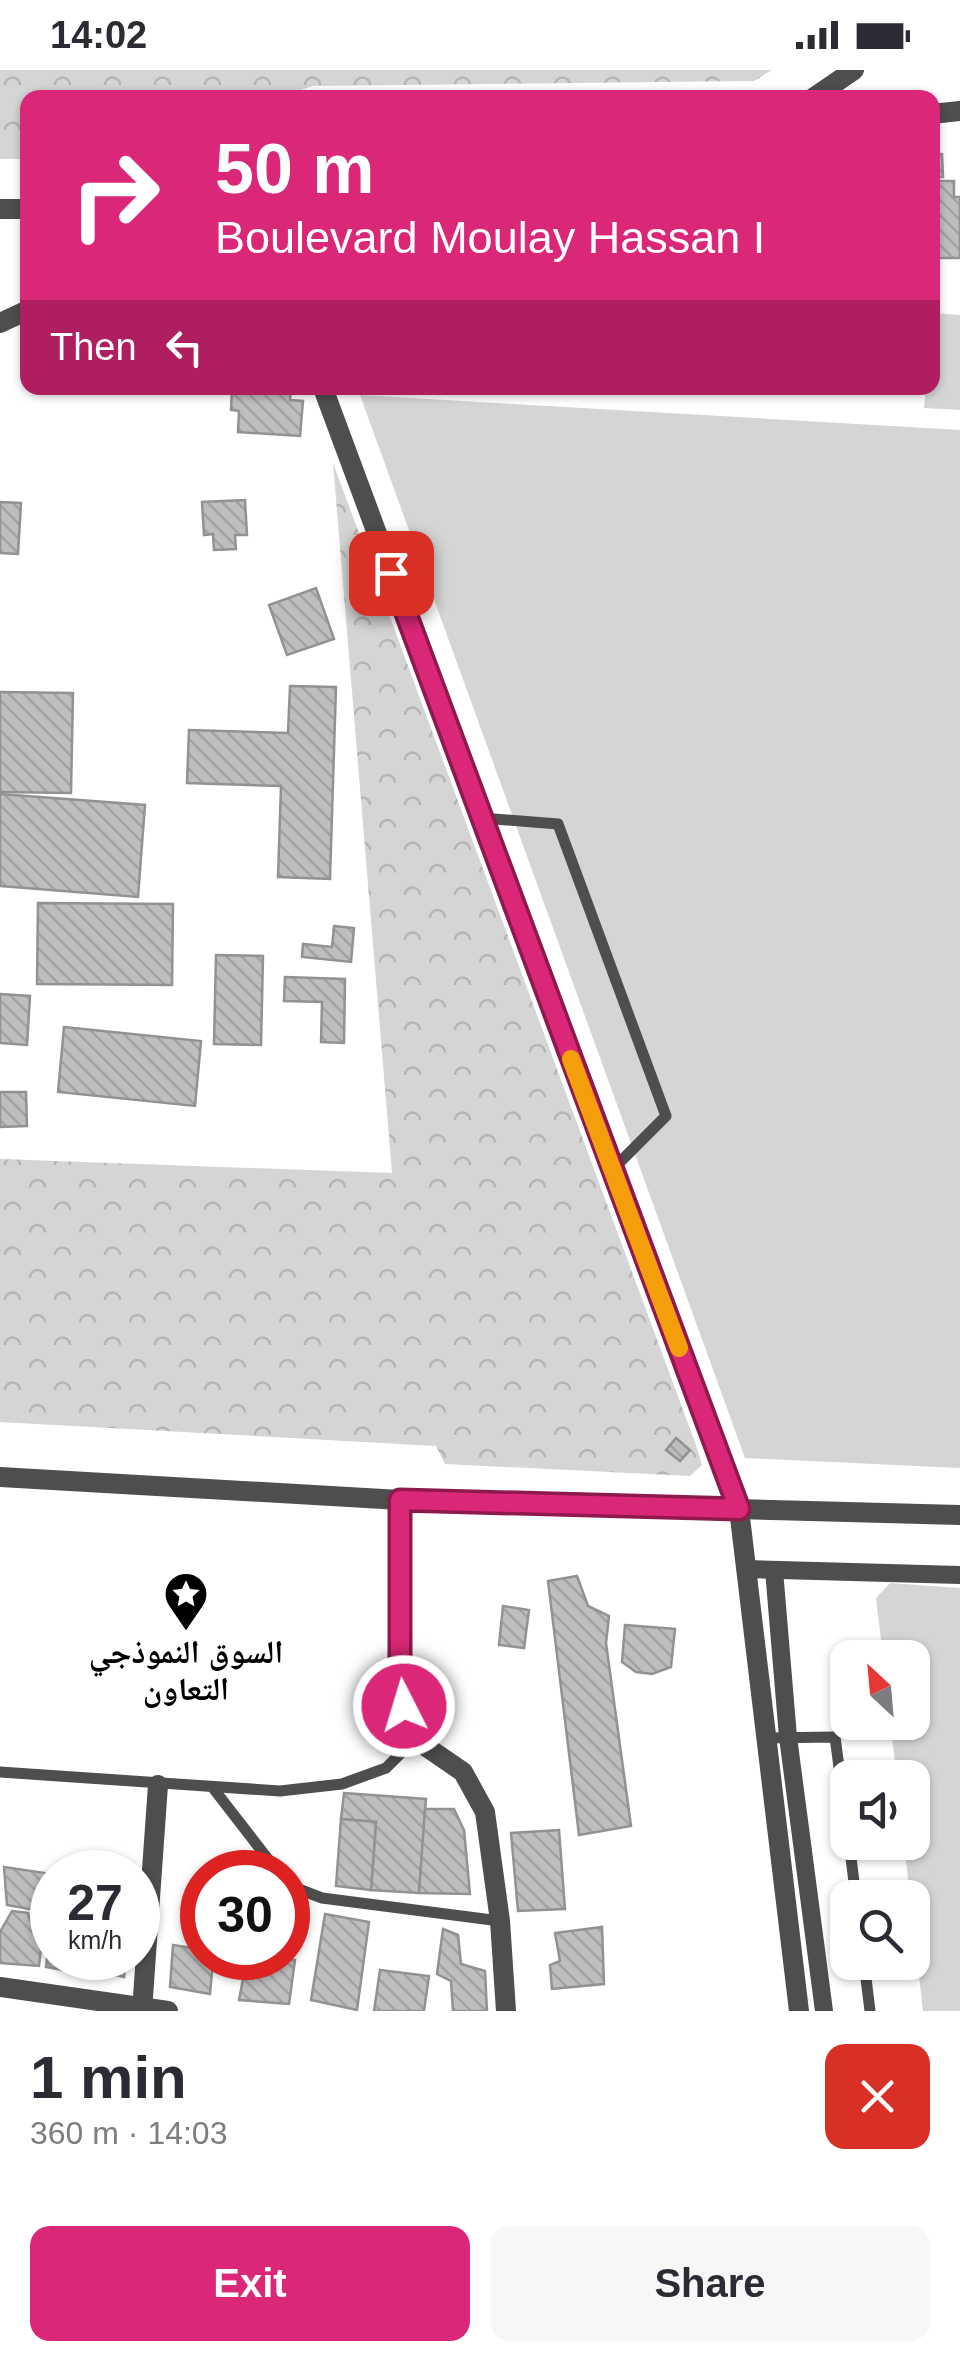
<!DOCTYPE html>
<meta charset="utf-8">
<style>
:root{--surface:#fff;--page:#f7f7f7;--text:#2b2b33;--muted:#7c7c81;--accent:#db2777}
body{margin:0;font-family:Arial,"Noto Naskh Arabic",sans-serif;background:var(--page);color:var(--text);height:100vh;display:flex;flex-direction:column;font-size:38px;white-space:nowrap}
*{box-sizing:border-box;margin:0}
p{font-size:32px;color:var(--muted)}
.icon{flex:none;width:55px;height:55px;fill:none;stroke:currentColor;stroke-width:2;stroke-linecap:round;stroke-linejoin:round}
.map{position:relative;height:1941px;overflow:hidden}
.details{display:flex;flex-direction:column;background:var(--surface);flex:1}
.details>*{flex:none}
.guide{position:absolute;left:20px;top:20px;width:920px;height:305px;border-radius:20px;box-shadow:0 2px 8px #0004;background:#db2777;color:#fff;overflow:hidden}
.needle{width:65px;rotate:334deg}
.tools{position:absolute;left:830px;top:1570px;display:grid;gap:20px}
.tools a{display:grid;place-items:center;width:100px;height:100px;border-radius:20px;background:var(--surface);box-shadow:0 2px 8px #0004;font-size:50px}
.speed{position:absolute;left:30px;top:1780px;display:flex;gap:20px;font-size:50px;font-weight:700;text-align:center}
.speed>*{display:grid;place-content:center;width:130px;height:130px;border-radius:50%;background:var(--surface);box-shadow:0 2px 8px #0004;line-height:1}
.speed small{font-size:25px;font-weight:400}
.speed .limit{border:15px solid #d22;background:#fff;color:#111}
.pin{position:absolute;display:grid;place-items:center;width:85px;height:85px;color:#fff;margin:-42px;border-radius:20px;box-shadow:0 5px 15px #0006}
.me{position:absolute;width:110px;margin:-55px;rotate:355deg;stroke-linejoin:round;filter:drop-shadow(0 0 8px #0008)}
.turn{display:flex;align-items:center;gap:35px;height:210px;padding:0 30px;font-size:45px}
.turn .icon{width:130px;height:130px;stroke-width:2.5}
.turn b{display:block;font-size:70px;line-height:85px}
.then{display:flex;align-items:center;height:95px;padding:0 30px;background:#0003;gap:20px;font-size:38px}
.round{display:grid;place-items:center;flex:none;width:105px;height:105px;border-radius:20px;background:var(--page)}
.head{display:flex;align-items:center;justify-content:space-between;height:170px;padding:0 30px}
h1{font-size:60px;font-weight:700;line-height:75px}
.button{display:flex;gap:20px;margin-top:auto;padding:20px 30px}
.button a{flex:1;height:115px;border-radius:20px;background:var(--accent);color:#fff;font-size:40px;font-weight:700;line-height:115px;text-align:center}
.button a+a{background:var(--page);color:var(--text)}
.status{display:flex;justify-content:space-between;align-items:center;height:70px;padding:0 50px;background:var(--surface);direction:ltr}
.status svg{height:28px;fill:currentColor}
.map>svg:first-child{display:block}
</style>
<div class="status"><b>14:02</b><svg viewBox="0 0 49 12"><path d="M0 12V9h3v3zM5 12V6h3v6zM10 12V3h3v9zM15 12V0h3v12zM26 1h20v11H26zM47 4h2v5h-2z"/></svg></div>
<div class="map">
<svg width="960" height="1941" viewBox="0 0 960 1941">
<defs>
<pattern id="park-crowns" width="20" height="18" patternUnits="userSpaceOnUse" patternTransform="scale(2.5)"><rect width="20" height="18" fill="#d5d5d5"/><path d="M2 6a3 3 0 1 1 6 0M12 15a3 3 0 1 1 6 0" fill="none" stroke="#b5b5b5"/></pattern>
<pattern id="building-back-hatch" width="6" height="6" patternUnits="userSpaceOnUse" patternTransform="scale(2.5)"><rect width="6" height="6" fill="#bebebe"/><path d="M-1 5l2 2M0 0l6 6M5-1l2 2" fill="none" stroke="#a2a2a2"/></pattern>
</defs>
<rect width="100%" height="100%" fill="#fff"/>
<g fill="#d5d5d5">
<path d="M933,243l27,2v95l-36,-2 2,-20h6z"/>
<path d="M360,325l600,35v1038l-215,-10z"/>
<path d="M890,1513l70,5v423h-37l-19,-168 8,-1v-64l-15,-1 -7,-54 22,-1v-64l-29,-1 -7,-59z"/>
</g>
<g fill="url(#park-crowns)">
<path d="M0,0h772l-18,11 -441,5 -37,12h-248l-1,61h-27z"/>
<path d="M333,393l363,982 6,20 -12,11 -245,-12 -9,-18 -436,-24v-263l392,14z"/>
</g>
<g fill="url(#building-back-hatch)" stroke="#929292" stroke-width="2.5">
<path d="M932,84h10l1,23h-11z"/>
<path d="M936,111h18v16h6v61h-25z"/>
<path d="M232,318h59l-1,12 13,1 -3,35 -62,-4 1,-21 -8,-1z"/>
<path d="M245,430l2,35h-12l1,14 -22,1 -1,-16 -9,1 -2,-33z"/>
<path d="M0,432l21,1 -3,51 -18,-1z"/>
<path d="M316,518l18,51 -47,16 -18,-50z"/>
<path d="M290,616l46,1 -6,192 -52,-2 3,-91 -94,-3 2,-53 99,3z"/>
<path d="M0,622l73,1 -2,100 -71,-1z"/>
<path d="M0,724l145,11 -7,92 -138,-11z"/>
<path d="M38,833l135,1 -1,81 -135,-1z"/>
<path d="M334,856l20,2 -3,34 -49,-5 1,-13 29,3z"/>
<path d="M216,885l47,1 -2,89 -47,-1z"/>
<path d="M285,907l60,2 -1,64 -23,-1 1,-40 -38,-1z"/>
<path d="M0,924l30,2 -3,49 -27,-2z"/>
<path d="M64,957l137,14 -6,65 -137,-14z"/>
<path d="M0,1022h26l1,34 -27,1z"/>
<path d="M676,1368l14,12 -10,11 -14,-11z"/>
<path d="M577,1506l11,30 21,10 -3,27 25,183 -52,9 -31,-254z"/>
<path d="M503,1536l26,4 -5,38 -25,-3z"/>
<path d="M625,1555l50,4 -4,38 -19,7 -16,-2 -14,-10z"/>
<path d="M344,1723l82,6 -7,94 -48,-3 5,-68 -35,-3z"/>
<path d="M425,1739h29l10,21 6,64 -51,-1z"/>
<path d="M341,1749l35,3 -5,68 -35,-4z"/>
<path d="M559,1760l6,79 -47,2 -7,-78z"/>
<path d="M4,1797l41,6v39l-38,-7z"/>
<path d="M199,1830h3v43l-9,-1z"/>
<path d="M12,1841l16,2 2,7 14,3 -5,43 -39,-3v-31z"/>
<path d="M325,1844l44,8 -12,88 -46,-10z"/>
<path d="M51,1855l1,33h30l-1,15 -35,-6z"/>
<path d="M602,1857l2,57 -52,5 -2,-24 10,-4 -5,-28z"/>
<path d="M443,1859l15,6 3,29 24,7 2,40h-34l-2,-30 -14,-7z"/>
<path d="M173,1875l26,4 -1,9 15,4 -3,32 -40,-7z"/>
<path d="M93,1888h34l-3,19 -32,-7z"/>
<path d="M247,1888l48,2 -6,44 -50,-4z"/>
<path d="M380,1900l49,6 -5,35h-50z"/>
</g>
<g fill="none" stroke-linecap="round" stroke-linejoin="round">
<g stroke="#4e4e4e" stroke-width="11">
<path d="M482,748l76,6 108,292 -53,53"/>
<path d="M766,1668l69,-1 13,97"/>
<path d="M0,1702l280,19 62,-7 44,-16 29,-29"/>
<path d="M213,1718l65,84"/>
<path d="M849,1772l7,56"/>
<path d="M288,1815l34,13 178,23"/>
<path d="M864,1892l6,49"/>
</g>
<g stroke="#4e4e4e" stroke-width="18">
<path d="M746,1499l214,6"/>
<path d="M774,1500l14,167 36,274"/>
</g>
<g stroke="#4e4e4e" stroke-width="20">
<path d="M932,44l28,-3"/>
<path d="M323,318l416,1121 60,502"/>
<path d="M0,1407l400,23 560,15"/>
<path d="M400,1430v180l4,25 11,34 48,33 22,40 15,109 6,90"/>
<path d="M0,1917l168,24"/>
<path d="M142,1941l16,-226"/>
</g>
<g stroke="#4e4e4e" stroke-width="20">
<path d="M813,28l41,-28"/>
<path d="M0,139h28"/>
<path d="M0,253l28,-13"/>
</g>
</g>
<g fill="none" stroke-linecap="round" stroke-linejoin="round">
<defs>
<path id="route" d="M391,503l348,936 -339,-9v180l4,26"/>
</defs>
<use href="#route" stroke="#8e194d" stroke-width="25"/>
<use href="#route" stroke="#db2777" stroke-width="18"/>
<path stroke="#f59e0b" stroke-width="18" d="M571,989l108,289"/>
</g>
<defs>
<symbol id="sight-pin" viewBox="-11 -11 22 30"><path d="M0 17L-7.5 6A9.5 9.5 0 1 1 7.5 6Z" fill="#000" stroke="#fff"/><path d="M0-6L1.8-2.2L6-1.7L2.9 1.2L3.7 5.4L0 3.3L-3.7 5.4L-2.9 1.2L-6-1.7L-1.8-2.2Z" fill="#fff"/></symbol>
</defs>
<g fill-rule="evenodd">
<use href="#sight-pin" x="161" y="1499" width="50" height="68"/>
</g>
<g text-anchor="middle" stroke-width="8" stroke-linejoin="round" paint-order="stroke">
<g font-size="32" font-weight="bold" fill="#000" stroke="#fff">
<text x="186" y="1593">السوق النموذجي<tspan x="186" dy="37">التعاون</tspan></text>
</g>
</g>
</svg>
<div class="tools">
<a><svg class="needle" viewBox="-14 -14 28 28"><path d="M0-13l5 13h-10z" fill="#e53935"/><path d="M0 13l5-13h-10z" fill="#7c7c81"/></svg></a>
<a><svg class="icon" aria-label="sound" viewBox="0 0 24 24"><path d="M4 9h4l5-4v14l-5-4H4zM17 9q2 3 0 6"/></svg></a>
<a><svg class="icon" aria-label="search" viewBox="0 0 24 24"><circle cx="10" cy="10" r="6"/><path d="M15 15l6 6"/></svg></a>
</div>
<div class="speed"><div>27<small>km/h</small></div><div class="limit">30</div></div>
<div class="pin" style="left:391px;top:503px;background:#d93025"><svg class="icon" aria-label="arrive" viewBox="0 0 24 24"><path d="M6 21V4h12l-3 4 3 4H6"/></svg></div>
<svg class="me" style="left:404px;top:1636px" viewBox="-20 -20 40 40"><circle r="17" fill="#db2777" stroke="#fff" stroke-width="3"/><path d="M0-11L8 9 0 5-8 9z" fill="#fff"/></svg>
<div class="guide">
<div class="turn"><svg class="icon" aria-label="right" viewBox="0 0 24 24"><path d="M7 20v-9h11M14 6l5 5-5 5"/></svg><div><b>50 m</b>Boulevard Moulay Hassan I</div></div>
<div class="then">Then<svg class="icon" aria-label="left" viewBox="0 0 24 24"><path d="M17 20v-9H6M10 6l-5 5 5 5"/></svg></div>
</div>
</div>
<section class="details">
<div class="head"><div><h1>1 min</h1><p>360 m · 14:03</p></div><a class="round" style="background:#d93025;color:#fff"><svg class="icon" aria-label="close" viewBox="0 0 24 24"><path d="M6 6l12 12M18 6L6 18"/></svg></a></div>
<div class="button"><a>Exit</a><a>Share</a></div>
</section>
